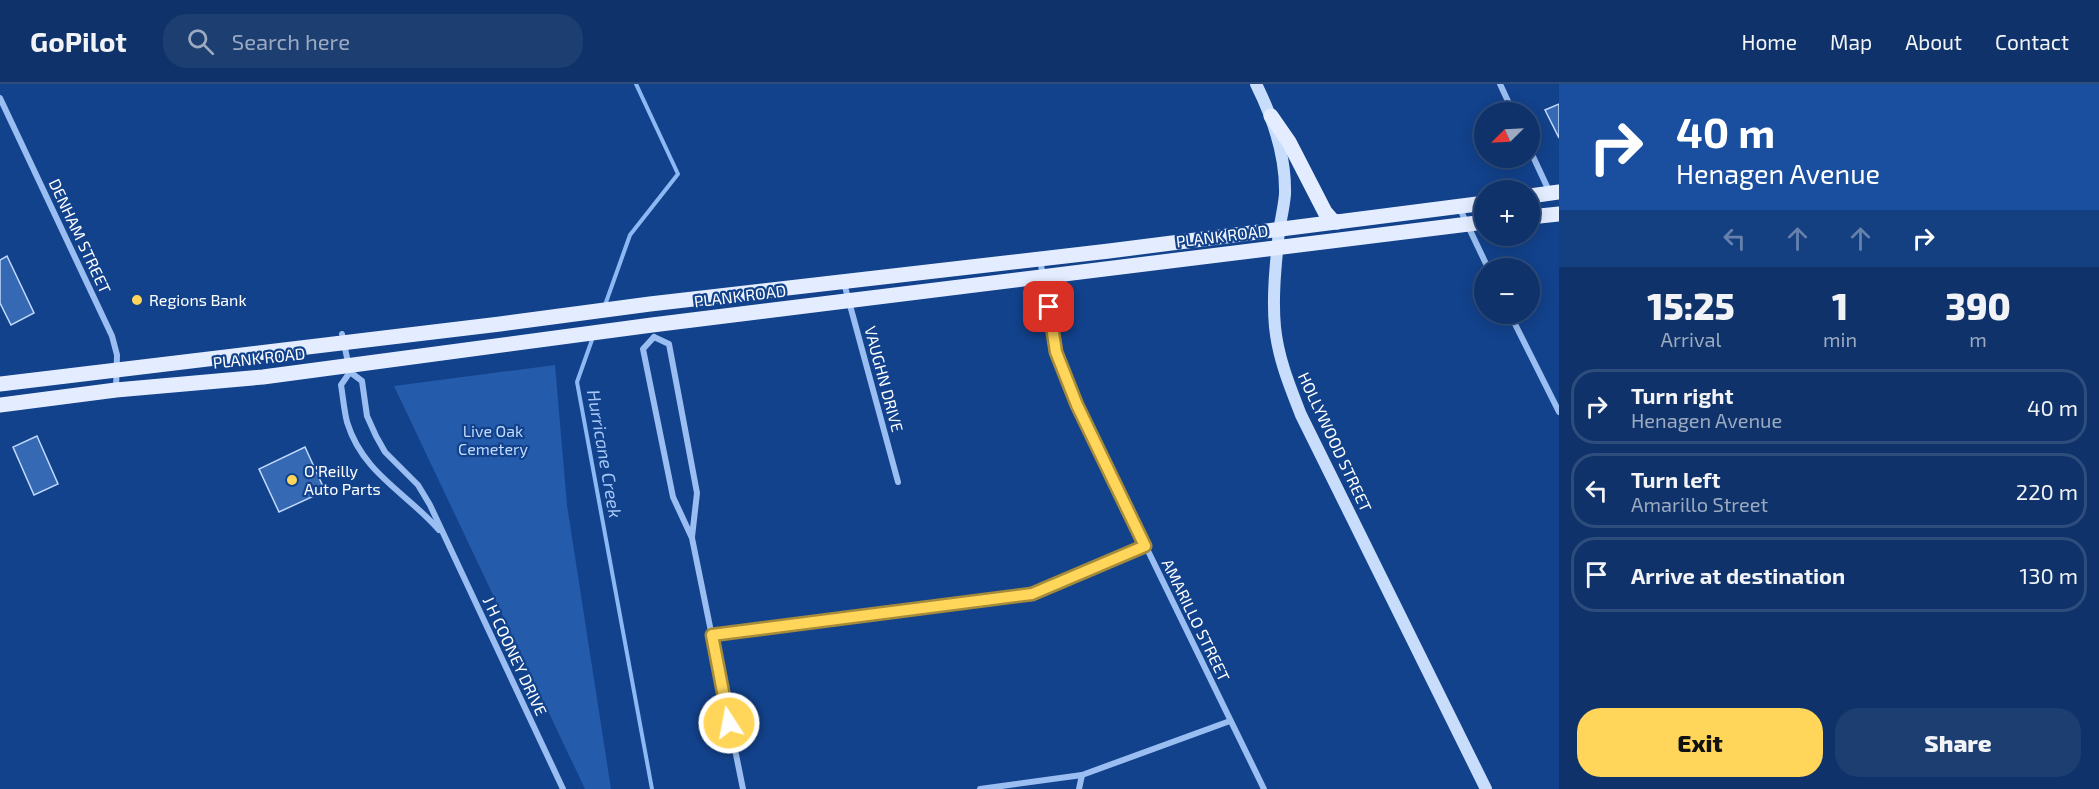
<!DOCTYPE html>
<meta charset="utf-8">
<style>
:root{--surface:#0e3269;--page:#1c3e71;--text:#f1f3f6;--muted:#9baac0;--line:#2e4d7d;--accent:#ffd65a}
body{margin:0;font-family:"Exo 2",sans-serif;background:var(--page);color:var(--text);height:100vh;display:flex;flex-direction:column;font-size:22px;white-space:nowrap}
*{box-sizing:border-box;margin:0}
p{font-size:20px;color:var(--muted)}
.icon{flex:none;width:33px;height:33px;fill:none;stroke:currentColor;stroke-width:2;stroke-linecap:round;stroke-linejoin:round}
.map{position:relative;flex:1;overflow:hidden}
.panel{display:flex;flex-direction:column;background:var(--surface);width:540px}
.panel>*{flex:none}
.hud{background:#1a4fa0;color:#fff;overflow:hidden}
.needle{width:39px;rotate:246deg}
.buttons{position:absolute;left:1474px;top:18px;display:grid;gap:12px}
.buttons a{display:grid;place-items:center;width:66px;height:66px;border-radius:50%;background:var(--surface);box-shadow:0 3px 15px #0003,0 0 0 2px var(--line);font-size:30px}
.pin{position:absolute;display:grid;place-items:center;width:51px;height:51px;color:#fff;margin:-26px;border-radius:12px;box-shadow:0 3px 9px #0006}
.me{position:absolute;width:66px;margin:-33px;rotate:349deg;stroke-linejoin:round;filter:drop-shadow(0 0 4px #0008)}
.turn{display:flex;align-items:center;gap:21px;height:126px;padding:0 18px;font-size:27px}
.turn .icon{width:78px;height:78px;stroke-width:2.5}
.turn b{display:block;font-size:42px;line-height:51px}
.lanes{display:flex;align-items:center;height:57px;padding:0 18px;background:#0003;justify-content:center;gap:30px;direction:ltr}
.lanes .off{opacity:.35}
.eta{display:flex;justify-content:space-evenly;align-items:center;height:102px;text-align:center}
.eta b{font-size:36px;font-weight:800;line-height:42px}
.cta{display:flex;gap:12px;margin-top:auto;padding:12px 18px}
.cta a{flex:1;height:69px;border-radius:24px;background:var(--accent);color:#111;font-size:24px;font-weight:800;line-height:69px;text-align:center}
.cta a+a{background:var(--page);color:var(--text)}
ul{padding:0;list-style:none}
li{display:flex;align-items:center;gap:18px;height:75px;margin:0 12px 9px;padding:0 6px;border:3px solid var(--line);border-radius:24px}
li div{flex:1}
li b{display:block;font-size:22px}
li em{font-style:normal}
header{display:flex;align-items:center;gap:36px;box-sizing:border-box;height:84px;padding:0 30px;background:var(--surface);border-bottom:2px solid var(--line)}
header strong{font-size:28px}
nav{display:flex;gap:33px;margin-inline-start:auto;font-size:21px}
.search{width:420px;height:54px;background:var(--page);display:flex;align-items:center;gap:15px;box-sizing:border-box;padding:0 21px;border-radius:24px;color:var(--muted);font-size:22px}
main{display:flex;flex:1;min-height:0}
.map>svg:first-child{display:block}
</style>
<header>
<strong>GoPilot</strong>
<div class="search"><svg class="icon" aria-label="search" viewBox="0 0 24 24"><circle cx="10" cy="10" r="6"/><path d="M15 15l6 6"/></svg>Search here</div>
<nav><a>Home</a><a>Map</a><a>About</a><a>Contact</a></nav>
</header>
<main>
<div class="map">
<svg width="1559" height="705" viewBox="0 0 1559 705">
<rect width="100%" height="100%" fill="#12428c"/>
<path fill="#245bab" d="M555,281l12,140 44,284h-26l-191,-403z"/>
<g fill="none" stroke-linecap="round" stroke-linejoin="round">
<g stroke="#8cb8f4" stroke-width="4">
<path d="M605,221l25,-70 48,-61 -42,-90"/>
<path d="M593,253l-16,45 75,407"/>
</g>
</g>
<g fill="#3669b3" stroke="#c1d9fc" stroke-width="1.5">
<path d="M1559,20v34l-14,-28z"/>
<path d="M7,172l27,57 -23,12 -11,-22v-43z"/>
<path d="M37,352l21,48 -24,11 -21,-48z"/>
<path d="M305,363l20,44 -46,21 -20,-43z"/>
</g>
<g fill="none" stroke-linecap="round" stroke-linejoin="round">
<g stroke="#9abef1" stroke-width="6">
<path d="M1500,0l13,28"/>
<path d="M0,14l112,238 5,19 -1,35"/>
<path d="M1530,66l20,43"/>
<path d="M1459,123l29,61"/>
<path d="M1040,175l16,93 21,53 187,384"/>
<path d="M844,199l54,199"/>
<path d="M1510,230l49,98"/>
<path d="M342,250l8,38 12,9 5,35 9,20 9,16 33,33 12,20 133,284"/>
<path d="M654,253l-11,12 30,148 19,41 51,251"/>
<path d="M654,253l15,7 28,149 -5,44"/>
<path d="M350,288l-9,13c2,12 3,25 6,37 16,52 59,70 92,108"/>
<path d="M712,551l320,-41 113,-48"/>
<path d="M980,705l102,-14 148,-54"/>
<path d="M1079,705l3,-14"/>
</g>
<path stroke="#c8dcfc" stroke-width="12" d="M1256,0c17,34 30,71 29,110 -1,13 -4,24 -6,37 -3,31 -7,65 -4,96 3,31 15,60 26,88l185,374"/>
<g stroke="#e4edff" stroke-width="15">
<path d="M1271,32l18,26 36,70 7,8 5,2"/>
<path d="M1530,112l29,-4"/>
<path d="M1530,133l29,-3"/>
<path d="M0,300l500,-60 150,-20 459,-53 376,-48"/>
<path d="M0,321l116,-15 147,-13 389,-52 833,-103"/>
</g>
</g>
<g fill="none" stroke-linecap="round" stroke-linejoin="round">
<defs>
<path id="route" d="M729,639l-17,-88 320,-41 113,-48 -68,-141 -21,-53 -7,-45"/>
</defs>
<use href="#route" stroke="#a68b3a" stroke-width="15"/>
<use href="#route" stroke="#ffd65a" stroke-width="10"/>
</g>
<g fill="#ffd65a" stroke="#12428c" stroke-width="2">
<circle cx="137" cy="216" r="6"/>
<circle cx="292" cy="396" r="6"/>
</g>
<g text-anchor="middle" stroke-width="4.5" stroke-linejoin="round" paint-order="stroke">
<g font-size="16" fill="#fff" stroke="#12428c">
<text transform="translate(80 152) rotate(65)" y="6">DENHAM STREET</text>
<text transform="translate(1222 152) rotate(-7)" y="6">PLANK ROAD</text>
<text transform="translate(740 212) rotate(-7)" y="6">PLANK ROAD</text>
<text transform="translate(259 274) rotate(-6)" y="6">PLANK ROAD</text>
<text transform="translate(884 295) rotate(75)" y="6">VAUGHN DRIVE</text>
<text transform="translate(1335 358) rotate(65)" y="6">HOLLYWOOD STREET</text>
<text transform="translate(1196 536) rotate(64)" y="6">AMARILLO STREET</text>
<text transform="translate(515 572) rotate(65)" y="6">J H COONEY DRIVE</text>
</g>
<g font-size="16" fill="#fff" stroke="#12428c" text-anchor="start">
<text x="149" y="222">Regions Bank</text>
<text x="304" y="393">O'Reilly<tspan x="304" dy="18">Auto Parts</tspan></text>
</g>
<g font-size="16" fill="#c1d9fc" stroke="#12428c">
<text x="493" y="353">Live Oak<tspan x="493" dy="18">Cemetery</tspan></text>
</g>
<g font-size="18" font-style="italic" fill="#a6c8f8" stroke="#12428c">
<text transform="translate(604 370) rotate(80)" y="6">Hurricane Creek</text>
</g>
</g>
</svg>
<div class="buttons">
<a><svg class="needle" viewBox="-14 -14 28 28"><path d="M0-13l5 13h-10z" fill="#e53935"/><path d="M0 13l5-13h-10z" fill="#9baac0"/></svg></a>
<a>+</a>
<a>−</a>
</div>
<div class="pin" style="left:1049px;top:223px;background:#d93025"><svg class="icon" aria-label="arrive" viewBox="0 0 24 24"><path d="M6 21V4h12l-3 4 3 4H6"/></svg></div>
<svg class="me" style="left:729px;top:639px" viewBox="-20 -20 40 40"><circle r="17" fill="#ffd65a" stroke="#fff" stroke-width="3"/><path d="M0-11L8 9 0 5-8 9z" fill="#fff"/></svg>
</div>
<section class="panel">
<div class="hud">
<div class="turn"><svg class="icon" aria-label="right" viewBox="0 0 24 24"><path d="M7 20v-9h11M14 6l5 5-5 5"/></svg><div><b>40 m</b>Henagen Avenue</div></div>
<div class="lanes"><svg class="icon off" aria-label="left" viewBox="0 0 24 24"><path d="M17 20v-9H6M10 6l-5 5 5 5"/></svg><svg class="icon off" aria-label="ahead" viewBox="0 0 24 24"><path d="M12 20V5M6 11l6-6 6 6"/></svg><svg class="icon off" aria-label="ahead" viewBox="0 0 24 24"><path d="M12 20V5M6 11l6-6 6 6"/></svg><svg class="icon" aria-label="right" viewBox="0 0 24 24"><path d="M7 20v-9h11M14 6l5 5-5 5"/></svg></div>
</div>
<div class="eta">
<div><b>15:25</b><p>Arrival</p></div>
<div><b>1</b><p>min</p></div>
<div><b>390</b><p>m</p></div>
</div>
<ul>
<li><svg class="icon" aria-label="right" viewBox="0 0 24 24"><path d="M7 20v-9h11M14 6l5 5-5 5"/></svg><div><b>Turn right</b><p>Henagen Avenue</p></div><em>40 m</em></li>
<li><svg class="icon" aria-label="left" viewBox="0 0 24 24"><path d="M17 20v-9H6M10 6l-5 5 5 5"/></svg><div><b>Turn left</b><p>Amarillo Street</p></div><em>220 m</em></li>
<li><svg class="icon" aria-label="arrive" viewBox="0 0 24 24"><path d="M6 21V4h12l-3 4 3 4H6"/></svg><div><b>Arrive at destination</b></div><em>130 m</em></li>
</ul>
<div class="cta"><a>Exit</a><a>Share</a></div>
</section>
</main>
